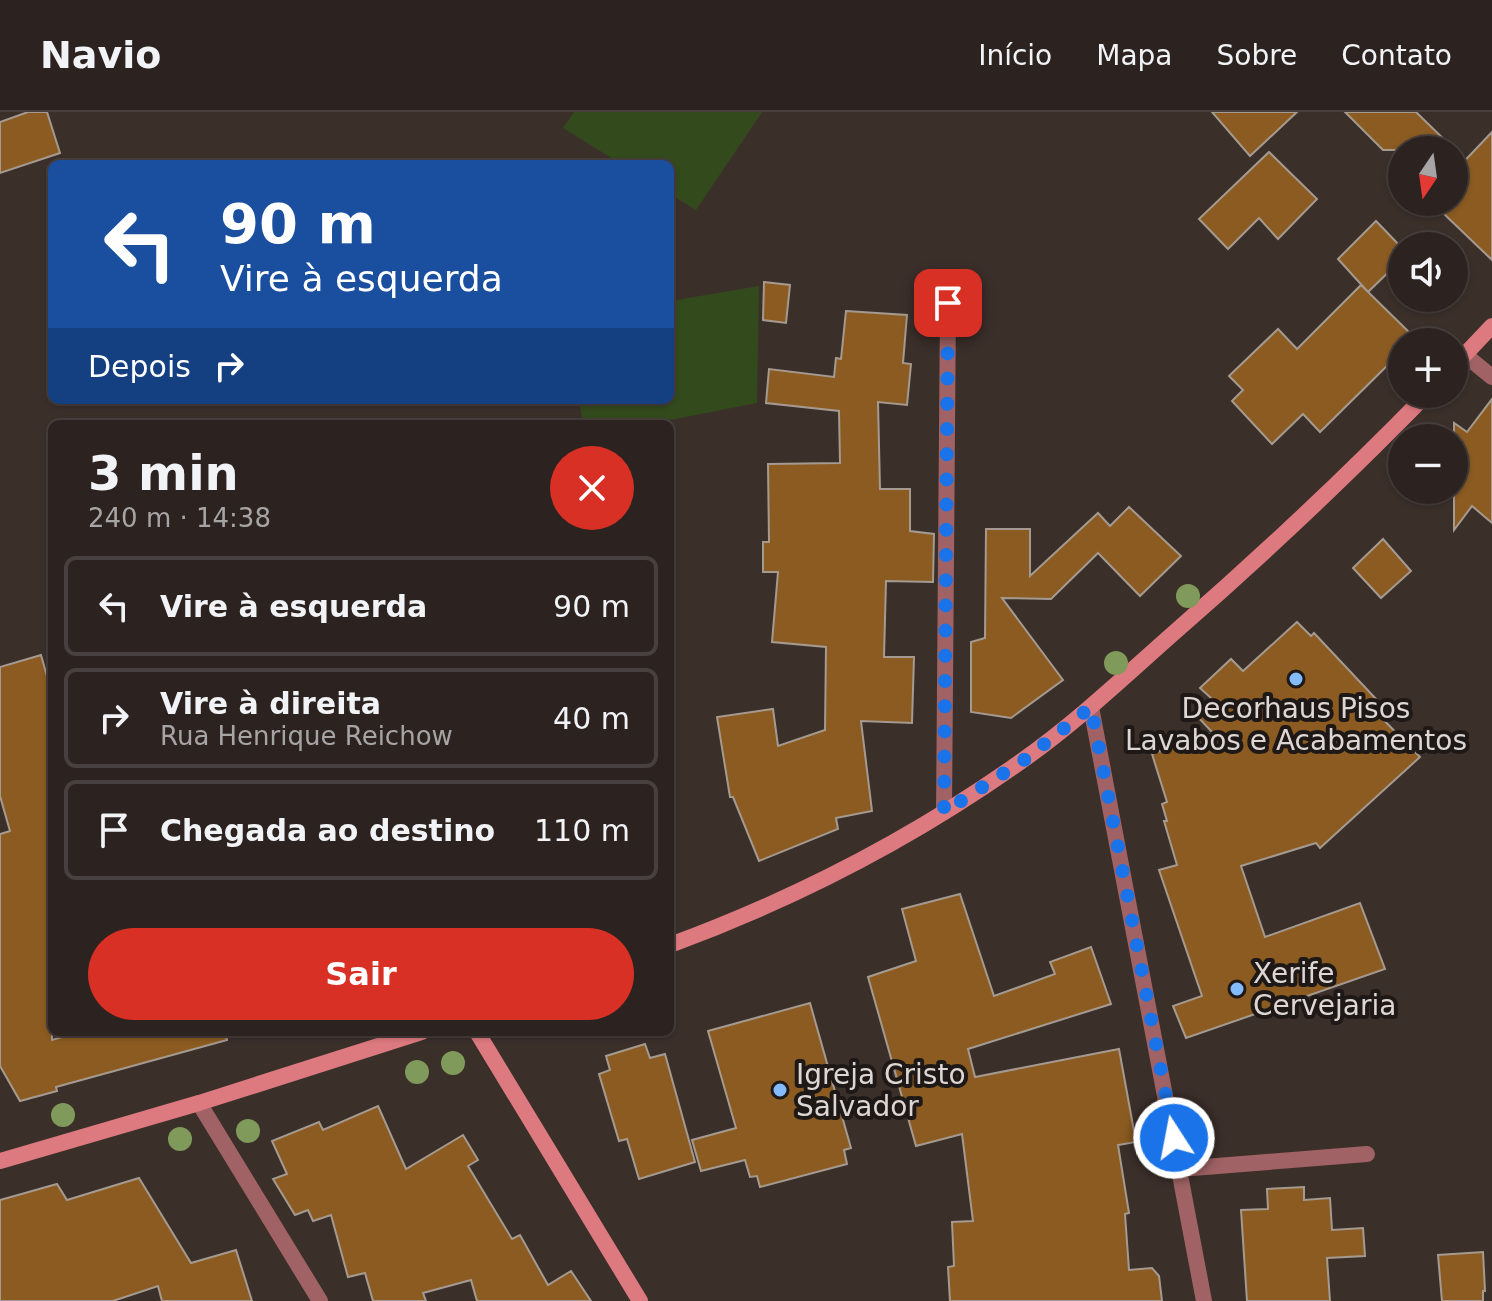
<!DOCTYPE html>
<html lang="pt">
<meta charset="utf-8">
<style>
:root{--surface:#2c2320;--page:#382f2d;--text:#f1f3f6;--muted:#a6a4a5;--line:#48403e;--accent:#d93025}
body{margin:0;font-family:"DejaVu Sans",sans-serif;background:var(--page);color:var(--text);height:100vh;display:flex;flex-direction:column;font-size:30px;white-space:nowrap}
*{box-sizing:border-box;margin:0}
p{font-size:26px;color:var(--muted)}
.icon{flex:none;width:44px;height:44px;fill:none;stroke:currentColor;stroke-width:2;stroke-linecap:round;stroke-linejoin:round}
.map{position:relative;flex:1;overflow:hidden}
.drawer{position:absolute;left:48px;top:308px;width:626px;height:616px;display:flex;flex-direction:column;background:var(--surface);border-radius:12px;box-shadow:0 2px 6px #0004,0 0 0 2px var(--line)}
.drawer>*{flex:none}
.top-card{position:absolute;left:48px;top:48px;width:626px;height:244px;border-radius:12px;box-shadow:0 2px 6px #0004,0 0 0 2px var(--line);background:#1a4fa0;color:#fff;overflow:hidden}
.needle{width:52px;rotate:193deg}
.controls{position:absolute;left:1388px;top:24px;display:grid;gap:16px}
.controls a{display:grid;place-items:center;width:80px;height:80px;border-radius:50%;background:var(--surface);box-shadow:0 2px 6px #0004,0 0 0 2px var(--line);font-size:40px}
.pin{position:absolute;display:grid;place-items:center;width:68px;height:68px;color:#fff;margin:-34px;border-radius:16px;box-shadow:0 4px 12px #0006}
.me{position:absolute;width:88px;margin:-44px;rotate:349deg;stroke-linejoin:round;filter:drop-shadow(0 0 6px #0008)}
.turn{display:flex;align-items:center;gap:28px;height:168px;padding:0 40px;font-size:36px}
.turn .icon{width:104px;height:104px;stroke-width:2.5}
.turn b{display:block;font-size:56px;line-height:68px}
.then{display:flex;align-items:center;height:76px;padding:0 40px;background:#0003;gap:16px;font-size:30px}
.round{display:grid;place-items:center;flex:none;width:84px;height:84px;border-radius:42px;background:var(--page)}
.summary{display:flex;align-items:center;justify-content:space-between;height:136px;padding:0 40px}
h1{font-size:48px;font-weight:600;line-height:60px}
.action{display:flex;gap:16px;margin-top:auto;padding:16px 40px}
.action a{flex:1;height:92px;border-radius:48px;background:var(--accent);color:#fff;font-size:32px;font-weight:600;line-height:92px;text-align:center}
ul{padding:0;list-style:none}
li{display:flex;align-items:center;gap:24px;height:100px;margin:0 16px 12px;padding:0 24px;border:4px solid var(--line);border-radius:12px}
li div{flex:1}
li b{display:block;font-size:30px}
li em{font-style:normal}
header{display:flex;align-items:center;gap:48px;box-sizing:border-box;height:112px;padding:0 40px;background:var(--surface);border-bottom:2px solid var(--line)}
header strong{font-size:38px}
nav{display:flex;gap:44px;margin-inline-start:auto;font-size:28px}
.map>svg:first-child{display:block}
</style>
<header>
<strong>Navio</strong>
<nav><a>Início</a><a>Mapa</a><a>Sobre</a><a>Contato</a></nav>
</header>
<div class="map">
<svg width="1492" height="1189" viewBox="0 0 1492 1189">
<rect width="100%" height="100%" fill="#3b2f2a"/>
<g fill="#334a1d">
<path d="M574,0h188l-66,98 -26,-16v-30h-49l-58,-36z"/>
<path d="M759,174l-2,117 -107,21h-67l-4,-24h91v-99z"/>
</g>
<g fill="#8b5b21" stroke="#a59a90" stroke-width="2">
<path d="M28,0h19l13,41 -60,20v-51z"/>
<path d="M1212,0h85l-47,44z"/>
<path d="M1345,0h71l39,38h-72z"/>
<path d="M1492,20v128l-50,-48 12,-10v-30z"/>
<path d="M1269,40l48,47 -39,40 -19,-21 -31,31 -29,-30z"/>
<path d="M1376,109l26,27v11l-34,33 -30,-33z"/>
<path d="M764,170l26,3 -4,38 -23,-3z"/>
<path d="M1361,173l54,53 -4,4h-9v9l-82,81 -17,-18 -31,30 -40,-43 11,-11 -14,-14 49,-47 19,20z"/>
<path d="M846,199l61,4 -4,48 8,1 -4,41 -29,-3 2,87h30v42l24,3 -1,48 -47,-1 -2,76h30l-2,66 -51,-2 11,90 -36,7 2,11 -79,32 -26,-64h-3l-13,-80 56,-8 5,37 47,-16 1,-83 -54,-5 6,-70h-15v-30h6l-1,-78 72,-1 -1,-52 -73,-8 3,-34 65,8 2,-19 5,1z"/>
<path d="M1492,287v124l-20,-17 -18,24v-107l13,9z"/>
<path d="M1129,395l52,49 -41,40 -42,-43 -47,46 -49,-1 61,82 -52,38 -40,-6v-70l14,-4 1,-109h44v47l68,-63 12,13z"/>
<path d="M1383,427l28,32 -30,27 -28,-30z"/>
<path d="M1297,510l14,14 3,-3 62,66 -7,6 51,52 -100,91 -4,-5 -75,23 24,71 95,-34 25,66 -199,69 -13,-32 29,-10 -43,-126 18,-5 -13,-44h3l-5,-17 5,-2 -15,-48 61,-21 -18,-19 16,-16 -11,-10 31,-29 12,12z"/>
<path d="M41,543l11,39v346l28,-8h146l1,8 -171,47 1,4 -37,10 -20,-35v-232l10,-3 -10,-35v-129z"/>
<path d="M960,782l34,102 61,-22 -5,-12 41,-15 20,57 -143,45 7,28 144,-28 17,93 -18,3 11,68 -4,1 4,56 23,-2 7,8 3,25h-212l-2,-34 6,-1 -2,-44 21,-1 -11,-87 -46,12 -48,-169 48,-16 -14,-52z"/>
<path d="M810,891l41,145 -7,2 3,14 -87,23 -3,-11 -7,1 -5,-17 -44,11 -9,-31 44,-12 -28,-97z"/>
<path d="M645,932l5,14 15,-4 30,108 -56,17 -12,-40 -8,2 -20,-67 11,-4 -4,-14z"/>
<path d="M378,994l28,63 57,-34 15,25 -10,6 44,73 8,-4 28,50 23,-14 20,30h-114l-6,-21 -48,13 3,8h-53l-8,-28 -17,4 -17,-62 -18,6 -5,-11 -13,5 -22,-36 14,-5 -15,-33 47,-19 4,8z"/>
<path d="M139,1066l52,85 45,-13 16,51h-90l-4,-15 -45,15h-113v-101l57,-16 10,16z"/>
<path d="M1304,1075v13l26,-2 2,32 31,-2 2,28 -38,2 3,43h-83l-6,-91 27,-1 -1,-20z"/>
<path d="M1483,1140l2,39h-2v10h-41l-4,-46z"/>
</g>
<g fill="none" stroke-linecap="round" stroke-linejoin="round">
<g stroke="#a06264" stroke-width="16">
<path d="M1465,243l27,22"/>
<path d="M1091,595l113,594"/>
<path d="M944,700l4,-509"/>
<path d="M199,991l121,198"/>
<path d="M1180,1057l187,-15"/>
</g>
<g stroke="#dd7a7f" stroke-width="16">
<path d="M1454,254l38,-40"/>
<path d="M670,833c125,-46 245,-108 353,-185 55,-39 103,-85 153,-129 87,-76 170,-154 251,-237"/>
<path d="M477,920l163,269"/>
<path d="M0,1049l199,-58 223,-71"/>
</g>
</g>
<g fill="#809a5c">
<circle cx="1188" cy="484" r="12"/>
<circle cx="1116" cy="551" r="12"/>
<circle cx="453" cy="951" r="12"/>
<circle cx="417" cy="960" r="12"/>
<circle cx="63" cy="1003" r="12"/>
<circle cx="248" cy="1019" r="12"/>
<circle cx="180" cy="1027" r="12"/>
</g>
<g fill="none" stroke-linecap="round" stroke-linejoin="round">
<path stroke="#1a73e8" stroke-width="14" stroke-dasharray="0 25.2" d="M948,191l-4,509 80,-52 67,-53 83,431"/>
</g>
<g fill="#84bcfb" stroke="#1e1916" stroke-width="3">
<circle cx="1296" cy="567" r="8"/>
<circle cx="1237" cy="877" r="8"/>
<circle cx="780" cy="978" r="8"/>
</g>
<g text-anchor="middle" stroke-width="8" stroke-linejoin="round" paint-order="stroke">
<g font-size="28" fill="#ddd6d2" stroke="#1e1916" text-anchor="start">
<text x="1296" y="606" text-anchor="middle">Decorhaus Pisos<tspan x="1296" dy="32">Lavabos e Acabamentos</tspan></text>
<text x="1253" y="871">Xerife<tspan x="1253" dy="32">Cervejaria</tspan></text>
<text x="796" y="972">Igreja Cristo<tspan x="796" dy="32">Salvador</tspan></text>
</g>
</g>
</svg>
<div class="controls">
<a><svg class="needle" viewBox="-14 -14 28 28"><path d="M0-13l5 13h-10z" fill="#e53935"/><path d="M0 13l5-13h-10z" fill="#a6a4a5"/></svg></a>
<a><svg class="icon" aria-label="sound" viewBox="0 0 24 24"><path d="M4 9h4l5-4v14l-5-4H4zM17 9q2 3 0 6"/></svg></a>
<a>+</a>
<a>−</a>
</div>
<div class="pin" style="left:948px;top:191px;background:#d93025"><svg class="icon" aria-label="arrive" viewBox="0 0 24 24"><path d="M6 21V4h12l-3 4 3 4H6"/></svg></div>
<svg class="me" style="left:1174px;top:1026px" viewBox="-20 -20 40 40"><circle r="17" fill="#1a73e8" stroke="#fff" stroke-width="3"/><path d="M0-11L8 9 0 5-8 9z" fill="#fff"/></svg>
<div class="top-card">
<div class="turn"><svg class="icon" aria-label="left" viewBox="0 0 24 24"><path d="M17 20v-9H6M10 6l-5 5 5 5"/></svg><div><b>90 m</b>Vire à esquerda</div></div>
<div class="then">Depois<svg class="icon" aria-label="right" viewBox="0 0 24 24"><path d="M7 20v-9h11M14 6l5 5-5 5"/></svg></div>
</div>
<section class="drawer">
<div class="summary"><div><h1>3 min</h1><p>240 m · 14:38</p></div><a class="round" style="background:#d93025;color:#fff"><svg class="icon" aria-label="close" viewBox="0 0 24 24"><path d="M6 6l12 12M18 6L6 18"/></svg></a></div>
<ul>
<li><svg class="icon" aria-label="left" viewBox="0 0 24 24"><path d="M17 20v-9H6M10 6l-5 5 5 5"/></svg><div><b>Vire à esquerda</b></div><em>90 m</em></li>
<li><svg class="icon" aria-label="right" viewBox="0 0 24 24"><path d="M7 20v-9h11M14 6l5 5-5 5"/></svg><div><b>Vire à direita</b><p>Rua Henrique Reichow</p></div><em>40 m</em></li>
<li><svg class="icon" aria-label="arrive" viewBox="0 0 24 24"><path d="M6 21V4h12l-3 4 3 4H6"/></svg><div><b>Chegada ao destino</b></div><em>110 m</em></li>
</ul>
<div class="action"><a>Sair</a></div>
</section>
</div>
